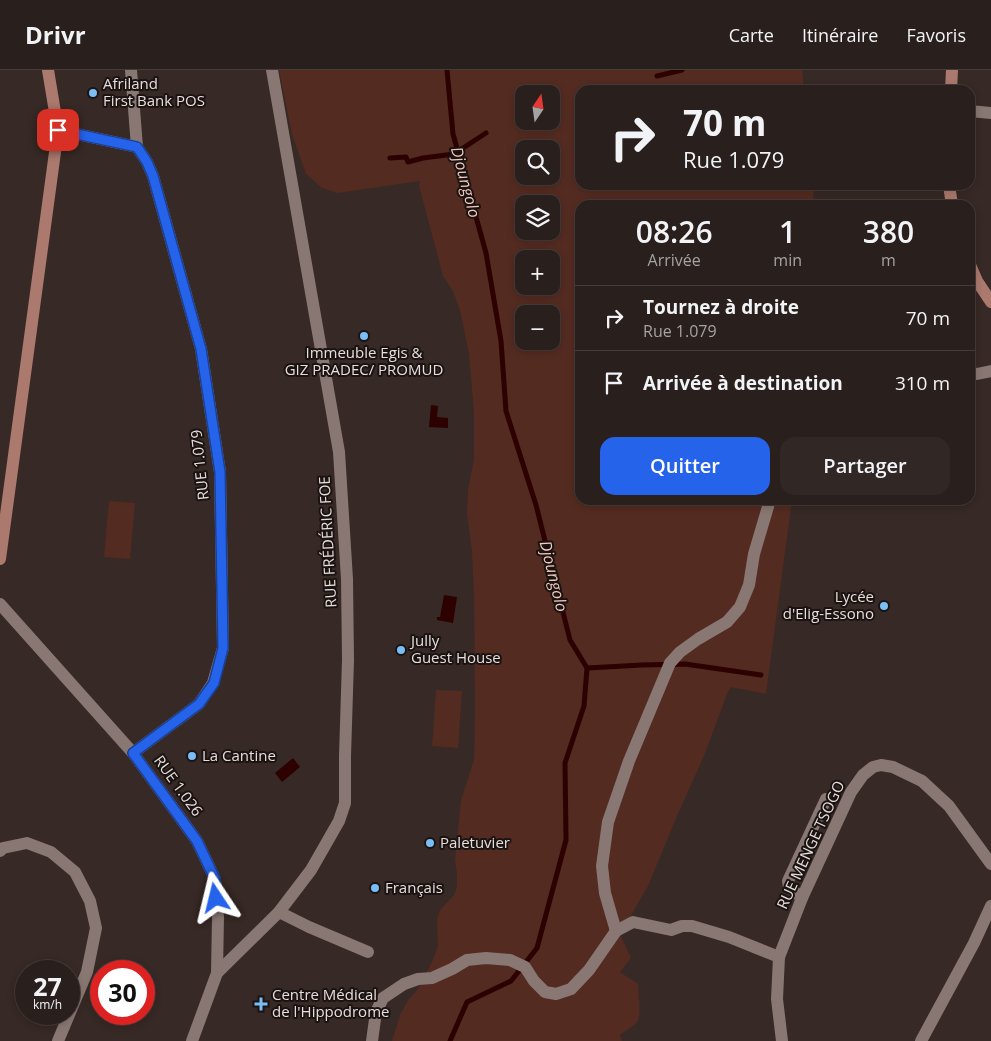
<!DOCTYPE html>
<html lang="fr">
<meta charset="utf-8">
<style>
:root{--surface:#291f1c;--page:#312725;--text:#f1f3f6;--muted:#a5a2a3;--line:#453d3b;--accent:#2563eb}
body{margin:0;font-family:"Open Sans",sans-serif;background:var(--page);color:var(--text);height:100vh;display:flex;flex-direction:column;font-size:19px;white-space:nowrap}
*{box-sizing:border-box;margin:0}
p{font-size:16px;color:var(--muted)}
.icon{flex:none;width:28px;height:28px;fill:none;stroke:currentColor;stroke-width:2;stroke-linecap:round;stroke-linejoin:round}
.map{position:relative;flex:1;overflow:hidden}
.panel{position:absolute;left:575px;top:130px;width:400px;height:305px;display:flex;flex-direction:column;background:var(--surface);border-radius:15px;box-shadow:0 2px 8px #0003,0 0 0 1px var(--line)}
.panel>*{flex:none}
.top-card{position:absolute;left:575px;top:15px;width:400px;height:105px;border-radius:15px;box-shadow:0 2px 8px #0003,0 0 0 1px var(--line);background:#291f1c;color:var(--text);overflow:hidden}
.needle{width:32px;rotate:13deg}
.controls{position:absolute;left:515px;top:15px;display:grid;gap:10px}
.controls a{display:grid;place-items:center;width:45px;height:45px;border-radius:10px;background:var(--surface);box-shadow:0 2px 8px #0003,0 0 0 1px var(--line);font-size:25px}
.speed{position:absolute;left:15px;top:890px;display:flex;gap:10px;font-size:25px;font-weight:700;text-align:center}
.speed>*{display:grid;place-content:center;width:65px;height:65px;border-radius:50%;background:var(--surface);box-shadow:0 2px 8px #0003,0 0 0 1px var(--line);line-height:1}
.speed small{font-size:12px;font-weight:400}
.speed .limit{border:8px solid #d22;background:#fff;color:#111}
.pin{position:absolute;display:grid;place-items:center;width:42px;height:42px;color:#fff;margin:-21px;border-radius:10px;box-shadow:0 2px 8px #0006}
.me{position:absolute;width:55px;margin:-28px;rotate:350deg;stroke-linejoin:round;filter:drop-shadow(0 0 4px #0008)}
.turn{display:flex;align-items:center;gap:18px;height:105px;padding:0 25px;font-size:22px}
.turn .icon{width:65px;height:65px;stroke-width:2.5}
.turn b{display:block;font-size:35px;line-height:42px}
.eta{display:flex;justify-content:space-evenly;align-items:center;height:85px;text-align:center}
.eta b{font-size:30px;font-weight:600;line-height:35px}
.cta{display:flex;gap:10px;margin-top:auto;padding:10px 25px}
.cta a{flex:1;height:58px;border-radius:15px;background:var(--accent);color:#fff;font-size:20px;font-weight:600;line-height:58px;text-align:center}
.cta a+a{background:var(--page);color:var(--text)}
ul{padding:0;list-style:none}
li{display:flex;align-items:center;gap:15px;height:65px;padding:0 25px;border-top:1px solid var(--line)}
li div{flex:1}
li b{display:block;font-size:19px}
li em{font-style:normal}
header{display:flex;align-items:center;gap:30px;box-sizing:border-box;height:70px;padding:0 25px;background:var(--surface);border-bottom:1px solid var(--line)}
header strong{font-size:24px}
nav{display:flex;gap:28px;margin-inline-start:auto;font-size:18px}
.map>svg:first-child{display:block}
</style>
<header>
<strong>Drivr</strong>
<nav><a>Carte</a><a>Itinéraire</a><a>Favoris</a></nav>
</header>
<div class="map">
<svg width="991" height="971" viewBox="0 0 991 971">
<rect width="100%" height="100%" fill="#372925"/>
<g fill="#532b21" fill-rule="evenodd">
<path d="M279,0h523l2,20h-224v95h233l1,20h-234v295h212l-26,194 -35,-7 -4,7 -23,62 -27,60 -29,70 -28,48 11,24 -11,14 18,12c0,9 4,32 -1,38 -4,5 -12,9 -17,13l2,6h-230l8,-26 8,-15 10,-11 14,-27 6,-16 -1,-26 3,-10 14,-15 3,-8v-13l-2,-14 6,-60 13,-40 1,-50 -1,-114 -2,-45 -5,-37 1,-25 6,-30v-47l-5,-58 -8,-40 -8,-23 -10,-15 -24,-90 1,-5 -82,12 -16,-5 -16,-14 -14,-40zM524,24h27v27h-27zM524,79h27v27h-27zM524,134h27v27h-27zM524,189h27v27h-27zM524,244h27v27h-27z"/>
<path d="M109,431l26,2 -5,56 -26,-2z"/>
<path d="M436,620l26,1 -4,57 -26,-2z"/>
</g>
<g fill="#2d0100">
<path d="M431,335l7,1 -1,11 11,1v10l-19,-1z"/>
<path d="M444,525l13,2 -4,26 -16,-3v-3h3z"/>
<path d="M293,688l7,9 -18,15 -7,-9z"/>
</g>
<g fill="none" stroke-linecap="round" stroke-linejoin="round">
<g stroke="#2d0100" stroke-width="5">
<path d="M447,0l6,64 33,119 15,88 5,70 30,94 34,135 17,28 -3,38 -19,57 1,77 -29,108 -26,33 -44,21 -17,39"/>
<path d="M657,6l25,-6"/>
<path d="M390,88l16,-1 2,5 15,-4 31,-4 32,-21"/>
<path d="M587,598l55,-3 43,-1 76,11"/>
</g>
<g stroke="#897773" stroke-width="12">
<path d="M131,0l6,77 10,15 6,14 48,173 19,123 3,176 -10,35 -14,21 -66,49"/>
<path d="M970,41l21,2"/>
<path d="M58,60l79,17"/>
<path d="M970,303l7,1 14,-3"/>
<path d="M0,534l133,149 64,88 18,38 3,38 -1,56 -25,68"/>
<path d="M0,781l3,-3 24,-5 24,9 24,20 15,29 6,27 -9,44 -29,69"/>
<path d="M802,828l-13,-11 -1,-6 38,-82"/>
<path d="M279,842l30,15 59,25"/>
<path d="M616,861l-11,-38 -3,-27 6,-44 21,-61 41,-98 10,-11 18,-13 29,-17 13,-15 9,-22 5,-31 16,-54"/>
<path d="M217,903l62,-61 32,-42 28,-49 6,-18v-47l3,-96 -1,-81 -8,-127 -67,-382"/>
<path d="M372,971l4,-29 7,-14 21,-14 14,-5 14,-1 20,-9 15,-9 19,-2 24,2 15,7 9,14 11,11 11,2 15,-5 18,-19 27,-39 17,-9 38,8 11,-4h10l37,11 50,20"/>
<path d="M782,971l-5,-42 2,-42 23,-59 49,-106 12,-17 10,-8 8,-2 12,2 29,14 27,25 42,58"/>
<path d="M921,971l53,-98 17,-37"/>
</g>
<g stroke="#ab796d" stroke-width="12">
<path d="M951,20l1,-20"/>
<path d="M949,115l3,20"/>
<path d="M970,195l7,16 14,21"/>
<path d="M0,489l58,-429 -10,-60"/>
</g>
</g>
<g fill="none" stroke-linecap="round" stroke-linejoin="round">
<defs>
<path id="route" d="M58,60l79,17 10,15 6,14 48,173 19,123 3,176 -9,35 -15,21 -66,49 64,88 18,38 1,19"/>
</defs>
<use href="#route" stroke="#184099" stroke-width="12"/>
<use href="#route" stroke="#2563eb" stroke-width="9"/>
</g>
<g fill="#7abef8" stroke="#1a1311" stroke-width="2">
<circle cx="93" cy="23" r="5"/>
<circle cx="364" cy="266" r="5"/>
<circle cx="884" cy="536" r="5"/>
<circle cx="401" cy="580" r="5"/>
<circle cx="192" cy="686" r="5"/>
<circle cx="430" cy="773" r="5"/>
<circle cx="375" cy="818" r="5"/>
<path d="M258.5 926.5h5v5h5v5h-5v5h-5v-5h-5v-5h5z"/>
</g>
<g text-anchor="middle" stroke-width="4" stroke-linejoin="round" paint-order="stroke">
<g font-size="15" fill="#e7dedb" stroke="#1a1311" text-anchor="start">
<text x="103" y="19">Afriland<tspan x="103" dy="17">First Bank POS</tspan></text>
<text x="364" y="288" text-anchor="middle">Immeuble Egis &amp;<tspan x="364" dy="17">GIZ PRADEC/ PROMUD</tspan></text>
<text x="874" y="532" text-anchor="end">Lycée<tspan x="874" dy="17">d'Elig-Essono</tspan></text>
<text x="411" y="576">Jully<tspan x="411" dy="17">Guest House</tspan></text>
<text x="202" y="691">La Cantine</text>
<text x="440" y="778">Paletuvier</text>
<text x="385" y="823">Français</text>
<text x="272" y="930">Centre Médical<tspan x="272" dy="17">de l'Hippodrome</tspan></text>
</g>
<g font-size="15" fill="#e7dedb" stroke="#1a1311">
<text transform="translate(200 395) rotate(-96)" y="5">RUE 1.079</text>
<text transform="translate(328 472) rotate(-93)" y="5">RUE FRÉDÉRIC FOE</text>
<text transform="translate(178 716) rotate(54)" y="5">RUE 1.026</text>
<text transform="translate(811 775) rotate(-65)" y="5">RUE MENGE TSOGO</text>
</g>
<g font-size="16" font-style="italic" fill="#f3cabe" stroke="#1a1311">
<text transform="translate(466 112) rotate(75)" y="6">Djoungolo</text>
<text transform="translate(554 506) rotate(76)" y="6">Djoungolo</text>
</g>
</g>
</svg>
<div class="controls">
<a><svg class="needle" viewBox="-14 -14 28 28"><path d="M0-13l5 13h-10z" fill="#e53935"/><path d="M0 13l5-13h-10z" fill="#a5a2a3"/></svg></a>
<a><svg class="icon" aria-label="search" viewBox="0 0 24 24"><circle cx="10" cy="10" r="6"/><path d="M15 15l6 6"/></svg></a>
<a><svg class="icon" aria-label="layers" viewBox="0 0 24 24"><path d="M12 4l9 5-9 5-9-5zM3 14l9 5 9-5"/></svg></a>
<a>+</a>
<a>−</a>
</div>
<div class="speed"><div>27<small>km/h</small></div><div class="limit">30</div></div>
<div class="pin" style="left:58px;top:60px;background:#d93025"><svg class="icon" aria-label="arrive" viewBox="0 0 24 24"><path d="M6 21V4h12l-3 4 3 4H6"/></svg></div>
<svg class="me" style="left:216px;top:828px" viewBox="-20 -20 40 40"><path d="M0-17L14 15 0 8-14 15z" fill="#2563eb" stroke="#fff" stroke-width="4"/></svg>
<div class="top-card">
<div class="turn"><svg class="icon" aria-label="right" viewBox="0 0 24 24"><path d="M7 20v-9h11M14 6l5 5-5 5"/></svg><div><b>70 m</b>Rue 1.079</div></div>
</div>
<section class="panel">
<div class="eta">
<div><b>08:26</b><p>Arrivée</p></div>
<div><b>1</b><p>min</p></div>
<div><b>380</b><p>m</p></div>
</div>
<ul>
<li><svg class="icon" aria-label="right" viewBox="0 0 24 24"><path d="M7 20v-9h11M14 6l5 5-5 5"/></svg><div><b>Tournez à droite</b><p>Rue 1.079</p></div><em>70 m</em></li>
<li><svg class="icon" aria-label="arrive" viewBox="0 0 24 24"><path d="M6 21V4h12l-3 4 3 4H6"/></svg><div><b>Arrivée à destination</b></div><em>310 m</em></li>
</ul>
<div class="cta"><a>Quitter</a><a>Partager</a></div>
</section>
</div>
